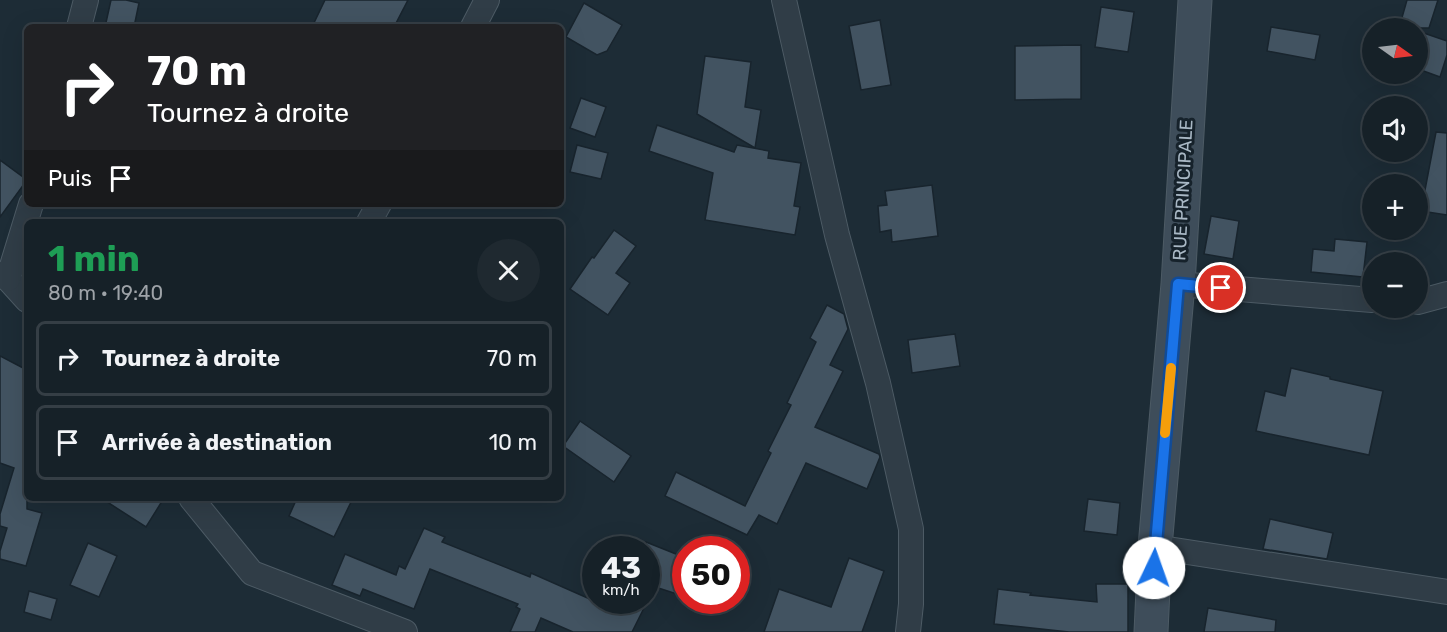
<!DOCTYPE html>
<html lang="fr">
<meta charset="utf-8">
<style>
:root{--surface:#162128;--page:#1f2930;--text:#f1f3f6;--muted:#9ea3a8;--line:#353e45}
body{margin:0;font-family:Rubik,sans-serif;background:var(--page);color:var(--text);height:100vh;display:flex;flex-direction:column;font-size:22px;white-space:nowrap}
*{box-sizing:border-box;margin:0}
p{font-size:20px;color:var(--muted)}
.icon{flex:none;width:33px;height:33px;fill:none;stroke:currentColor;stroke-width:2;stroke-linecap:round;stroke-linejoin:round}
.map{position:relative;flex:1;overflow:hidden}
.panel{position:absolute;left:24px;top:219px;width:540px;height:282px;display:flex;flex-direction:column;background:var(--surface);border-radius:9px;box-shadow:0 6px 24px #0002,0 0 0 2px var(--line)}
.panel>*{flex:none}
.banner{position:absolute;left:24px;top:24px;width:540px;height:183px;border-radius:9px;box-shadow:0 6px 24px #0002,0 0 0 2px var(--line);background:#202124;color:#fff;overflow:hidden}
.needle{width:39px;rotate:104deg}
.tools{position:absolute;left:1362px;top:18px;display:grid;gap:12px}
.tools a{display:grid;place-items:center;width:66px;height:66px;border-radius:50%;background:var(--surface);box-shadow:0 6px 24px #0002,0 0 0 2px var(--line);font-size:30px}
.speed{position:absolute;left:582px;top:536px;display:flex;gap:12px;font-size:30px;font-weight:700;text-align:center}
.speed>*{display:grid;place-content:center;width:78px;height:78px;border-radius:50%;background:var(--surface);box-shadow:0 6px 24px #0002,0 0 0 2px var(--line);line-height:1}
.speed small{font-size:15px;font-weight:400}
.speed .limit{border:9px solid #d22;background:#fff;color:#111}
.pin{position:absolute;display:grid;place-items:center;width:51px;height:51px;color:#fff;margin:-26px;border:3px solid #fff;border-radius:50%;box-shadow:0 2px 6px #0007}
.me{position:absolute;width:66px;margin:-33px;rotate:3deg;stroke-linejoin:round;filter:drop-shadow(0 0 4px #0008)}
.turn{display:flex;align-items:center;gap:21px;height:126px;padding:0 24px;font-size:27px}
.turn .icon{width:78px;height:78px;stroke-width:2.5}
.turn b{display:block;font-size:42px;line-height:51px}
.then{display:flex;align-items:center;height:57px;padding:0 24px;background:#0003;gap:12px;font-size:22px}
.round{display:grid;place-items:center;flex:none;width:63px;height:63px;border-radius:32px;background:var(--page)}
.summary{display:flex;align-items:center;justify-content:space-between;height:102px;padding:0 24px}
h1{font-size:36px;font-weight:700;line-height:45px;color:#1e9e55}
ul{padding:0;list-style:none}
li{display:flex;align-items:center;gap:18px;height:75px;margin:0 12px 9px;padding:0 12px;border:3px solid var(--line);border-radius:9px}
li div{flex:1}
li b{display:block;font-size:22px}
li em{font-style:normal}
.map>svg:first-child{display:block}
</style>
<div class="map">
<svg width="1447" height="632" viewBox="0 0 1447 632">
<rect width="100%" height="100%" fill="#1d2c36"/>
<g fill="#425361" stroke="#18242d" stroke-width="1.5">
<path d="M111,0h15l13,3 -5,24h-29z"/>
<path d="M325,0h83l-14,27h-82z"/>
<path d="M1407,0h31l-9,28h-30z"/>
<path d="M584,3l38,22 -15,26 -10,4 -31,-18z"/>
<path d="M1101,7l33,5 -6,40 -33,-5z"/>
<path d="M880,20l11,65 -30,5 -12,-64z"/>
<path d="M1271,27l49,8 -5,25 -48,-9z"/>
<path d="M1418,31l29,10v14l-7,22 -22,-8z"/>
<path d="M1081,45v54l-66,1v-54z"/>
<path d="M705,56l46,6 -6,45 16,3 -6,38 -58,-34z"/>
<path d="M581,98l25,9 -11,30 -25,-9z"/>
<path d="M657,125l77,27 3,-7 32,6 -1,7 33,5 -7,43 6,1 -5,28 -90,-15 8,-47 -64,-22z"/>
<path d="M1436,132l11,1v82l-26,-4z"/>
<path d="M577,145l31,8 -7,26 -31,-7z"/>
<path d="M0,160l27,20 -27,37z"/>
<path d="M932,185l6,51 -46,6 -1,-12 -11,2 -2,-26 9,-1 -2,-14z"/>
<path d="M1211,216l28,5 -6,38 -29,-5z"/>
<path d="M614,230l22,16 -20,27 14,10 -22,32 -38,-26 22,-32 2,1z"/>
<path d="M1335,239l32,3 -4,35 -52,-5 2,-23 21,2z"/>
<path d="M827,305l17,9 4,15 -18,36 13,6 -28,56 64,27 1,3 -13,32 -61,-26 -29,61 -18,-9 -12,20 -82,-39 11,-24 69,34 26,-53 -3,-2 23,-46 -4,-2 29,-61 -6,-4z"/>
<path d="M955,334l5,32 -48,7 -4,-33z"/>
<path d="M0,356l27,14v139l15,4 -16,53 -26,-7v-8l7,-23 -7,-2v-12l14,-46 -14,-5z"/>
<path d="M1291,368l39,9v2l53,12 -14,64 -113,-24 9,-40 20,5z"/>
<path d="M580,421l51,35 -17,26 -51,-36z"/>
<path d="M101,498h63l-18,29z"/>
<path d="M297,498h56l-19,39 -45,-21z"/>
<path d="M1088,499l32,4 -3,32 -33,-4z"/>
<path d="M1270,519l63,14 -6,26 -64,-10z"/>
<path d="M424,528l21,9 -3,5 88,35 1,-4 61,27h56l-16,32h-59l-32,-14 -6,14h-25l10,-23 -4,-2 2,-3 -88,-35 -16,40 -51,-20 -3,7 -28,-11 13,-31 51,21 3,-9 6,3z"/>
<path d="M646,542l40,16v39l-40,-13z"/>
<path d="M88,543l29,13 -18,41 -29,-12z"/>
<path d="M849,558l35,13 -22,61h-98l15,-43 52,18z"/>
<path d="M1096,584h32v48h-59l-75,-8 4,-35 33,4 -1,2 67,7z"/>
<path d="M29,591l28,8 -6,21 -27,-8z"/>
<path d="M1208,608l68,12 -1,12h-71z"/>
</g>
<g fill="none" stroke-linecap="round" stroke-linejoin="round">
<defs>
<g id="minor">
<path d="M784,0l53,235 41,148 33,146v75l-3,28"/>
<path d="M79,27l7,-27"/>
<path d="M473,27l14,-27"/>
<path d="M369,222l10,-18"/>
<path d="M0,274l8,5 19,21"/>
<path d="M8,279l23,-75"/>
<path d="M1178,284l194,16"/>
<path d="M1418,302l29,-8"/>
<path d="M191,498l61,75 153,59"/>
<path d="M1155,547l292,45"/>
</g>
<path id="secondary" d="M1151,632l4,-85 23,-263 17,-284"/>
</defs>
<use href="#minor" stroke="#4d5b65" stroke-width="26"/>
<use href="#secondary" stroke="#4d5b65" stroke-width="35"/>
<use href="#minor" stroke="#303d47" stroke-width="24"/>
<use href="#secondary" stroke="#3e4d5a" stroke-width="33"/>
</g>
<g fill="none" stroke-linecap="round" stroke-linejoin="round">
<defs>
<path id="route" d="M1154,568l24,-284 43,4"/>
</defs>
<use href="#route" stroke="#114b97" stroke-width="15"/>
<use href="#route" stroke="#1a73e8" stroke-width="10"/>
<path stroke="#f59e0b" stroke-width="10" d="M1165,433l6,-65"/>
</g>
<g text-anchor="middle" stroke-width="6" stroke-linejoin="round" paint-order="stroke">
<g font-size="18" fill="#a9b8c5" stroke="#16222b">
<text transform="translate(1183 190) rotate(-87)" y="6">RUE PRINCIPALE</text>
</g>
</g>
</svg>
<div class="tools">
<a><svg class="needle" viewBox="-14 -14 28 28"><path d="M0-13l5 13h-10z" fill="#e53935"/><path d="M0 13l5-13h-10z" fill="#9ea3a8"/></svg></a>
<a><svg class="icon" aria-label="sound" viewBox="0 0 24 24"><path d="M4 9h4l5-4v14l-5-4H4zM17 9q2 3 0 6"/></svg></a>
<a>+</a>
<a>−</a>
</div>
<div class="speed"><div>43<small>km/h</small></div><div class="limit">50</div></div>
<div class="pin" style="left:1221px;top:288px;background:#d93025"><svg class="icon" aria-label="arrive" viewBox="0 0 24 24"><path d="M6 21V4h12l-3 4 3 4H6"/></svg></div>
<svg class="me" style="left:1154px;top:568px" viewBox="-20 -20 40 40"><circle r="19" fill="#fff"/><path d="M0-13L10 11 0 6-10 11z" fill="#1a73e8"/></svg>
<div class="banner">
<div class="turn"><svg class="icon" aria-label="right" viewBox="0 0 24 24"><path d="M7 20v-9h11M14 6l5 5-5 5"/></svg><div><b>70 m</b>Tournez à droite</div></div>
<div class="then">Puis<svg class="icon" aria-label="arrive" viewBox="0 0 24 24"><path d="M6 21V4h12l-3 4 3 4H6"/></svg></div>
</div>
<section class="panel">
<div class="summary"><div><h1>1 min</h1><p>80 m · 19:40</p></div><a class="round"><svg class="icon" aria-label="close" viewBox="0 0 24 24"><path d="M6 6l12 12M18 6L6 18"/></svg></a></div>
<ul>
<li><svg class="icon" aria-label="right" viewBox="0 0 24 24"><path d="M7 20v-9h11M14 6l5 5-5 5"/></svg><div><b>Tournez à droite</b></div><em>70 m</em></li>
<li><svg class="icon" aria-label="arrive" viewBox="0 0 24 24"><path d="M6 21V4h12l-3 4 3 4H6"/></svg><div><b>Arrivée à destination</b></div><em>10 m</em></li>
</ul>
</section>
</div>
